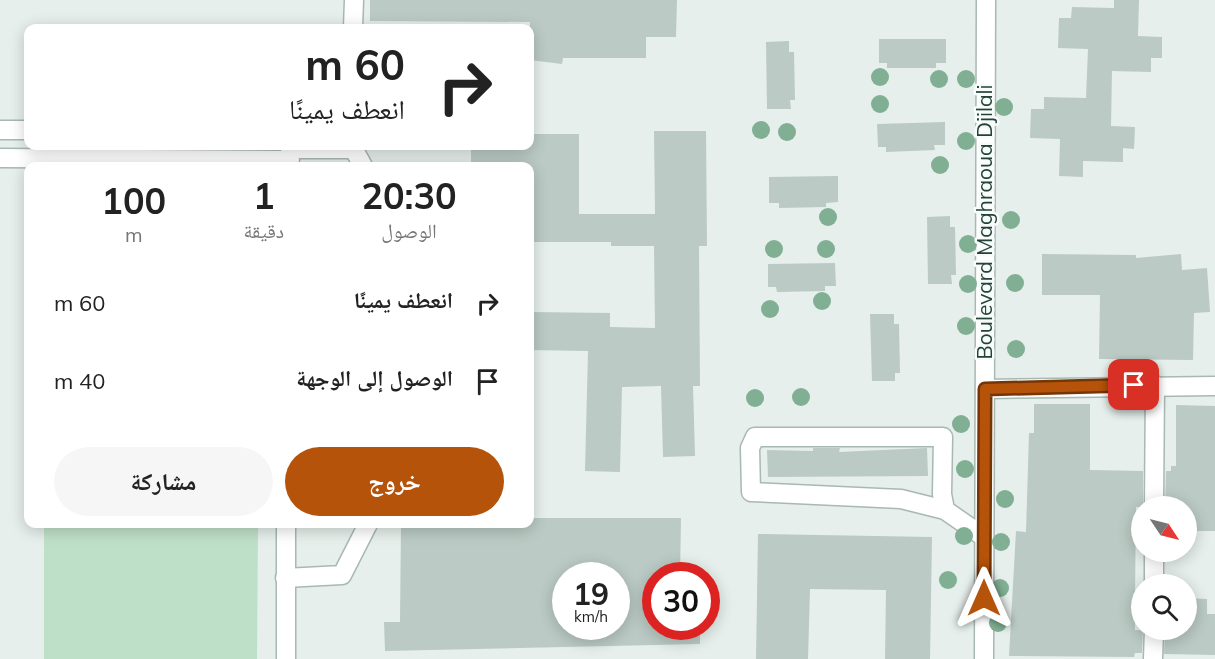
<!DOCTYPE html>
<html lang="ar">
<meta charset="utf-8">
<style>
:root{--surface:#fff;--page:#f6f6f6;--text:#222;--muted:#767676;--accent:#b45309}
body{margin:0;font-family:Mulish,"Noto Naskh Arabic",sans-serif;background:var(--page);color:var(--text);direction:rtl;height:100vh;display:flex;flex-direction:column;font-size:22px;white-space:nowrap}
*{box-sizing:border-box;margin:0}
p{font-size:20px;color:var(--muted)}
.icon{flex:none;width:33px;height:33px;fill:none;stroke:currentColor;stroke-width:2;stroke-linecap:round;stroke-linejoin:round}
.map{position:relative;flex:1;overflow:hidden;direction:ltr}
.panel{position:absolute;left:24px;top:162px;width:510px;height:366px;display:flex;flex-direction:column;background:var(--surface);border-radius:12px;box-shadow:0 3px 15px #0003;direction:rtl}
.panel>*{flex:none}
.top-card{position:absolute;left:24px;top:24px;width:510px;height:126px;border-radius:12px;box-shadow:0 3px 15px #0003;direction:rtl;background:#fff;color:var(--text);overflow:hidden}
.needle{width:39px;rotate:125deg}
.tools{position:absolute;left:1131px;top:496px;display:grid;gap:12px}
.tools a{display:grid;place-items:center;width:66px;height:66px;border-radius:50%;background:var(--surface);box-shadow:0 3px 15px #0003;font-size:30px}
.speed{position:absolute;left:552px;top:562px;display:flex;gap:12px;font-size:30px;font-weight:700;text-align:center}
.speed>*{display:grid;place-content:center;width:78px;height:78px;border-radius:50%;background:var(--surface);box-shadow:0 3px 15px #0003;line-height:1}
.speed small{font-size:15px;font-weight:400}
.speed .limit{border:9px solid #d22;background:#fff;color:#111}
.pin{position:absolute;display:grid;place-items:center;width:51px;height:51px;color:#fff;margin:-26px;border-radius:12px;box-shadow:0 3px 9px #0006}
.me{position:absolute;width:66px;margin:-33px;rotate:0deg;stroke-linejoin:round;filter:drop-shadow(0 0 4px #0008)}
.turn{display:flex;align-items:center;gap:21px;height:126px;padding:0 30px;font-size:27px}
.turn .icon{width:78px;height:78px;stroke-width:2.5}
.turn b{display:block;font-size:42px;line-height:51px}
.eta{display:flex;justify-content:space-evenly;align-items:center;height:102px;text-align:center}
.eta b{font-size:36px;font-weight:700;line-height:42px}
.button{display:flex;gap:12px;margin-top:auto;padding:12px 30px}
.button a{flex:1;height:69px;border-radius:36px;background:var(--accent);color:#fff;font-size:24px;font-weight:700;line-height:69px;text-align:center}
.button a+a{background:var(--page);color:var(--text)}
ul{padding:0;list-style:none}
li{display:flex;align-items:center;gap:18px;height:78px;padding:0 30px}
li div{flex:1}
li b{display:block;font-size:22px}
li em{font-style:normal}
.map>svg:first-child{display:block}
</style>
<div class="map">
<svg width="1215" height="659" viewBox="0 0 1215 659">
<rect width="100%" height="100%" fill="#e6efeb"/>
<path fill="#bfe0c8" d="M44,524h214l-1,135h-213z"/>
<g fill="#bbcac4" fill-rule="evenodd">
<path d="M370,0h307l-1,37h-30v21h-83l-1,6 -32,-4v-38l-160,-1z"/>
<path d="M1114,0h25l-1,36 24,1v21h-11v14l-39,-1 -1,55 24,1 -1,22 -11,-1v14l-40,-1v16l-24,-1 1,-37 -30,-1 1,-29h13v-12l42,1 2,-49 -30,-1 1,-30h12l1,-11 42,1z"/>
<path d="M879,39h67v24h-10v5h-49v-5h-8z"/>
<path d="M789,41v11h5l1,48h-5l1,9h-24l-1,-67z"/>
<path d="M945,122v23h-11l1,5 -49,2v-5h-8l-1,-23z"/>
<path d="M654,131h52l1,115h-8l1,140h-7l2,70 -32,1 -2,-71 -39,1 -2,85 -35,-1 3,-120 -58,-1v-38l80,1v14l45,1 -1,-82h-43v-4h-81v-76h-59v-20h59v-12h49v80h76z"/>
<path d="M838,176v26l-12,1v4l-47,1v-5h-10v-26z"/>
<path d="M950,216v11h5l1,48h-5l1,9h-24l-1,-67z"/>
<path d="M1042,254l94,1v3l45,-4 1,16 25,-2 3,44 -16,1 -1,47 -94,-1 1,-64h-58z"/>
<path d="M835,263l1,23h-11v5l-48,1 -1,-5h-8v-23z"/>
<path d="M870,314h24v10h5l1,49h-5v8h-23z"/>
<path d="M1034,404h56v66l53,1v36h-7l-1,91v32h8l-1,23h-7l-1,4 -125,-1 7,-125 10,1 3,-99h5z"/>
<path d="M1176,405l39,1v125h-29v-24h-21l1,-36h5v-5h5z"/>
<path d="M813,448h27l-1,4 88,-4 1,28 -160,1 -1,-27 46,1z"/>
<path d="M530,518h151l-1,58h-24v51h44v17l-315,7 -1,-29h16l1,-98h129zM566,576h50v51h-50z"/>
<path d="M758,534l174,3 -2,122h-45l1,-69 -76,-1 -2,70h-52z"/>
<path d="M1186,598l21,1v15h8v41l-51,-1 1,-24h21z"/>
</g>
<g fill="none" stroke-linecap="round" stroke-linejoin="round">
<defs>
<g id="minor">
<path d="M353,28l1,-28"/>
<path d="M0,130h28"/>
<path d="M352,146l11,20"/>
<path d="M290,149h62"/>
<path d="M0,158l290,2"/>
<path d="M985,389l230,-3"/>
<path d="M1154,507l1,-122"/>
<path d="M945,510l-3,-16 1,-57h-188l-5,11 1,44 150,7 44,11 39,27"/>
<path d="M286,524v135"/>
<path d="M285,578l57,-3 26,-51"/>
<path d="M1154,585v-33"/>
<path d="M984,659l2,-659"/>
<path d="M1153,659l1,-29"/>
</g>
</defs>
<use href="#minor" stroke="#a8b8b2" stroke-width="21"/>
<use href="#minor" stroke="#fff" stroke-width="18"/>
</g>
<g fill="#80af93">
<circle cx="880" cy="77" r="9"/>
<circle cx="939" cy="79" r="9"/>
<circle cx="966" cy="79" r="9"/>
<circle cx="880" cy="104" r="9"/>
<circle cx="1004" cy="107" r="9"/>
<circle cx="761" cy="130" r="9"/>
<circle cx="787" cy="132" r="9"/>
<circle cx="966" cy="141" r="9"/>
<circle cx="940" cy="165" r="9"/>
<circle cx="828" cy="217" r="9"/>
<circle cx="1011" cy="220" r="9"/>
<circle cx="968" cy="244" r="9"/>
<circle cx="774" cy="249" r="9"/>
<circle cx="826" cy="249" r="9"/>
<circle cx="1015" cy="283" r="9"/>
<circle cx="968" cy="284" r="9"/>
<circle cx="822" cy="301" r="9"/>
<circle cx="770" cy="309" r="9"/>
<circle cx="966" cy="326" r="9"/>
<circle cx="1016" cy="349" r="9"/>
<circle cx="801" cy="397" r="9"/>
<circle cx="755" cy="398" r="9"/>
<circle cx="961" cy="424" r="9"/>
<circle cx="965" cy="469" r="9"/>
<circle cx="1005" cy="499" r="9"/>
<circle cx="964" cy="536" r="9"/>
<circle cx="1001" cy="542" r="9"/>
<circle cx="948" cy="580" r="9"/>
<circle cx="1000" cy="588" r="9"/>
<circle cx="998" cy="623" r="9"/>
</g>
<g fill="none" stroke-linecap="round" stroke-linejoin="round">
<defs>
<path id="route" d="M984,598l1,-209 149,-4"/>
</defs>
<use href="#route" stroke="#753606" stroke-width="15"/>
<use href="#route" stroke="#b45309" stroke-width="10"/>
</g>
<g text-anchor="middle" stroke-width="5" stroke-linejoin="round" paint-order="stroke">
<g font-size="21" fill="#24423a" stroke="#f7fbf9">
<text transform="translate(985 222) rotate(-90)" y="7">Boulevard Maghraoua Djilali</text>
</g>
</g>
</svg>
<div class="tools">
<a><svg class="needle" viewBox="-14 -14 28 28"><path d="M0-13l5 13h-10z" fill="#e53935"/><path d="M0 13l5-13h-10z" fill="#767676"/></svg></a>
<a><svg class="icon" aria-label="search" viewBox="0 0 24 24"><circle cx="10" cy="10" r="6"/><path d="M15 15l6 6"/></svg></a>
</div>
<div class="speed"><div>19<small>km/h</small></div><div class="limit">30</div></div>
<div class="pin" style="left:1134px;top:385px;background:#d93025"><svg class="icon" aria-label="arrive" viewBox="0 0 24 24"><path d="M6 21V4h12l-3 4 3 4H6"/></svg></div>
<svg class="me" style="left:984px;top:598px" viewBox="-20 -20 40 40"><path d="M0-17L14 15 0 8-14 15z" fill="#b45309" stroke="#fff" stroke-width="4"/></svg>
<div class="top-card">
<div class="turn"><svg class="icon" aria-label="right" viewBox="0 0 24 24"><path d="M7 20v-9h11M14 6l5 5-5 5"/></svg><div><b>60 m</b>انعطف يمينًا</div></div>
</div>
<section class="panel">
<div class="eta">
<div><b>20:30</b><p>الوصول</p></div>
<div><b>1</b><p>دقيقة</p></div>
<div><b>100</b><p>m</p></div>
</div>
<ul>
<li><svg class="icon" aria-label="right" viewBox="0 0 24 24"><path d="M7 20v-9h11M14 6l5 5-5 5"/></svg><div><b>انعطف يمينًا</b></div><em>60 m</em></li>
<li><svg class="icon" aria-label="arrive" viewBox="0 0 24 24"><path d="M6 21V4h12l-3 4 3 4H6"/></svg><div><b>الوصول إلى الوجهة</b></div><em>40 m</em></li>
</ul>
<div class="button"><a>خروج</a><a>مشاركة</a></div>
</section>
</div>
